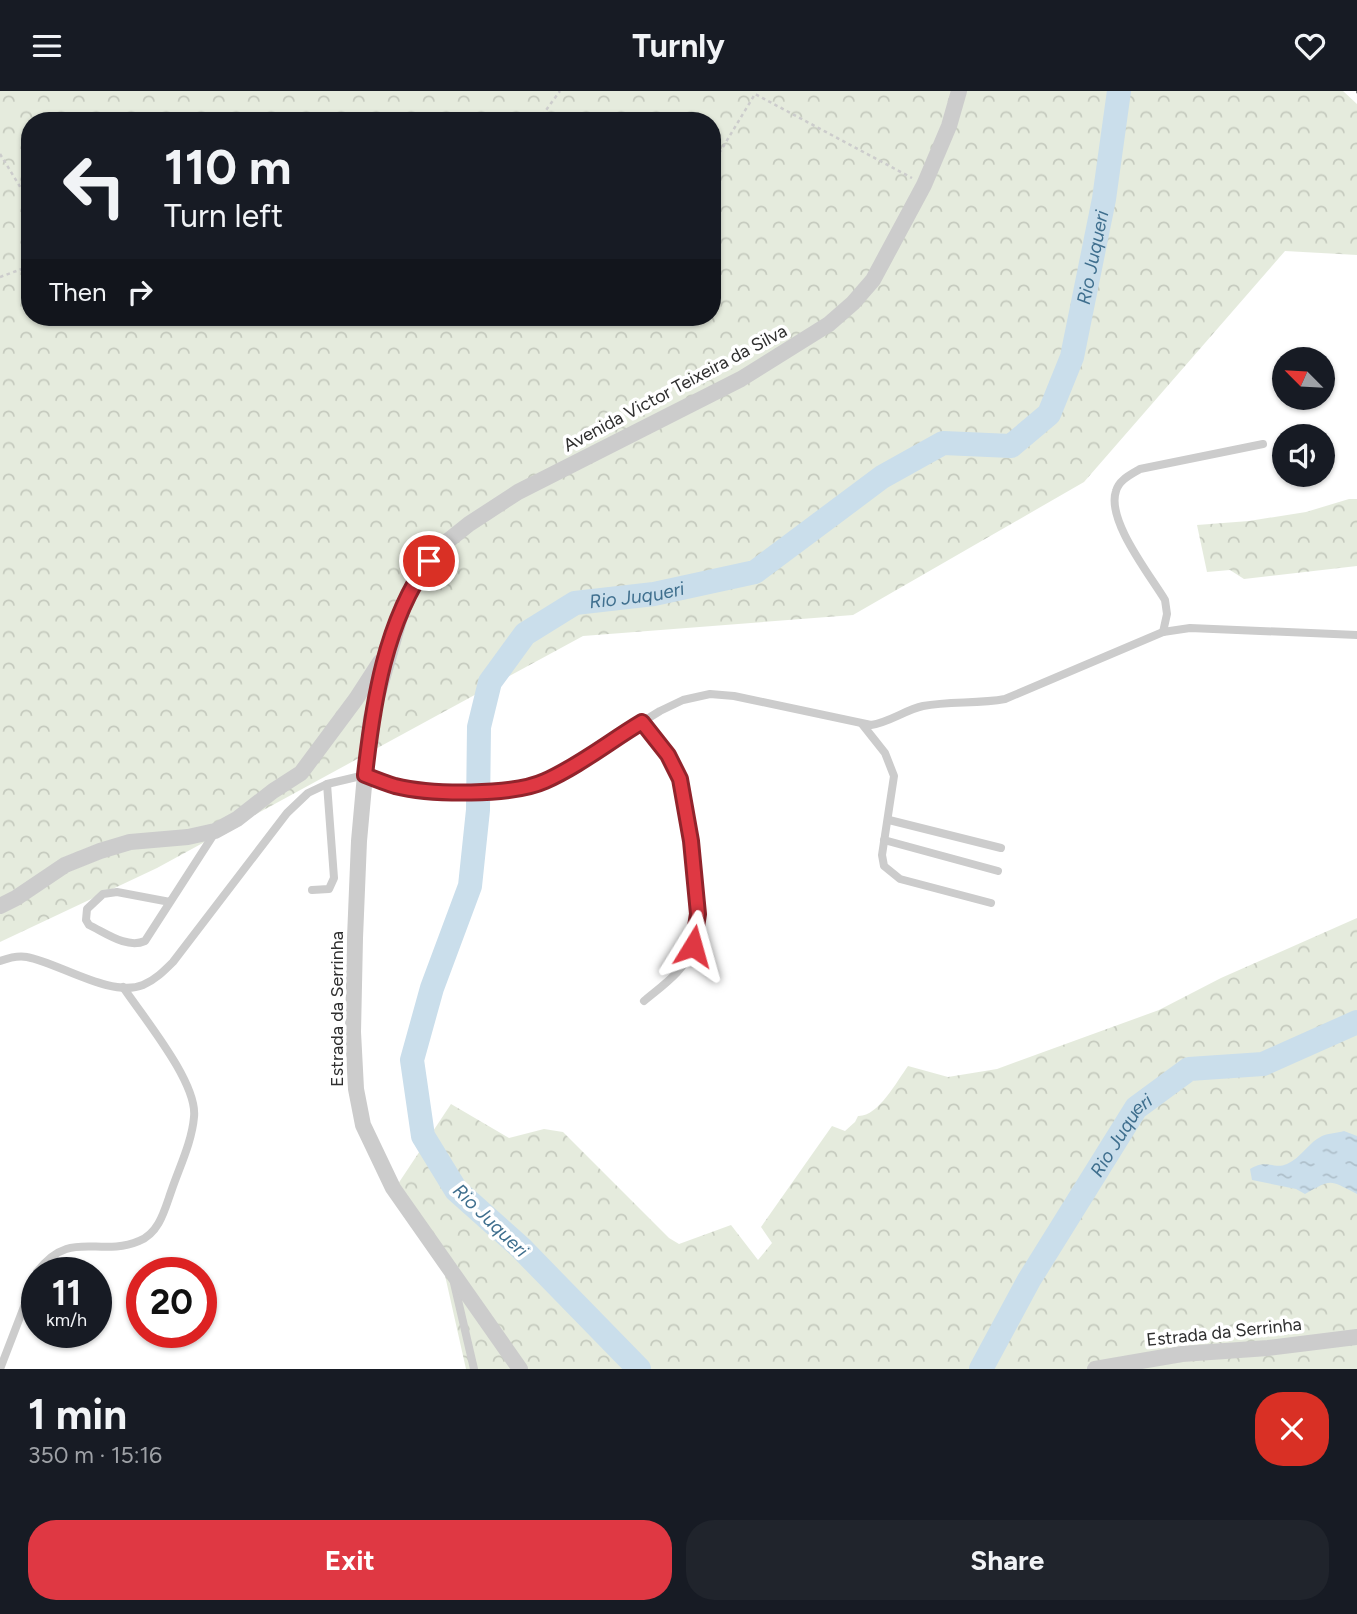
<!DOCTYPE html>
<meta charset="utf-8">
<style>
:root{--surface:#171b24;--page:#20242c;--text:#f1f3f6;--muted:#9ea1a6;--accent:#df3843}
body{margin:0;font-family:Figtree,sans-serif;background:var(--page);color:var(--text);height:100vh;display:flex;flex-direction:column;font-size:26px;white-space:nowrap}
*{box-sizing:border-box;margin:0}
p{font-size:23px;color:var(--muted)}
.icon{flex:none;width:38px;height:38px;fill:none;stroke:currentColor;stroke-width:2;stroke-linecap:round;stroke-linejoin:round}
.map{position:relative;height:1278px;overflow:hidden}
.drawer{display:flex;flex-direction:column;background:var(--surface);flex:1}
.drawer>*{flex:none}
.top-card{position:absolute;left:21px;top:21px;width:700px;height:214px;border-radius:28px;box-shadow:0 2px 5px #0004;background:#171b24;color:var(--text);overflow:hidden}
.needle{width:46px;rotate:294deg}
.fabs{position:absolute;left:1272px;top:256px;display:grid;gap:14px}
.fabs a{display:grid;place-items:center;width:63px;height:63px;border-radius:50%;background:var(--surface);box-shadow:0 2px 5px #0004;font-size:35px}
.speed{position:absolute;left:21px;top:1166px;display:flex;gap:14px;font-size:35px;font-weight:700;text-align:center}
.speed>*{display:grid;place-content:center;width:91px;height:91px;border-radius:50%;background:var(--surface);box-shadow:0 2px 5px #0004;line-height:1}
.speed small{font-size:18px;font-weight:400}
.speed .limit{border:10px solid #d22;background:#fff;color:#111}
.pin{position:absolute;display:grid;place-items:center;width:60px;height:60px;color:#fff;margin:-30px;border:4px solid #fff;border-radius:50%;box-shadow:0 2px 7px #0007}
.me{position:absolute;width:77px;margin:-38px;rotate:8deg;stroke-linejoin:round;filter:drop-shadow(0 0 5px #0008)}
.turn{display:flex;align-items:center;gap:24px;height:147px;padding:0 28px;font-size:32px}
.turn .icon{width:91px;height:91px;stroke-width:2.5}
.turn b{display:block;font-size:49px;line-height:60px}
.then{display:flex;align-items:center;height:66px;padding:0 28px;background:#0003;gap:14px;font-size:26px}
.round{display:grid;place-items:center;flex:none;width:74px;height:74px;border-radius:28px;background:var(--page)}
.headline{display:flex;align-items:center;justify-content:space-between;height:119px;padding:0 28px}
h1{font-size:42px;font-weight:700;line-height:52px}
.button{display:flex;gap:14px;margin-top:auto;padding:14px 28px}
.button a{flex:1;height:80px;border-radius:28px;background:var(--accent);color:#fff;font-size:28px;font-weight:700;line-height:80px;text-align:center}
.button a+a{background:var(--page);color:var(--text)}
header{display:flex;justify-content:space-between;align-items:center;height:91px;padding:0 28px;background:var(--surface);font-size:32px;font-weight:700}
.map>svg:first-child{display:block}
</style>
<header><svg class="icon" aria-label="menu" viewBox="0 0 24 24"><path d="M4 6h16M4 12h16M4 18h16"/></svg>Turnly<svg class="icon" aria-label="heart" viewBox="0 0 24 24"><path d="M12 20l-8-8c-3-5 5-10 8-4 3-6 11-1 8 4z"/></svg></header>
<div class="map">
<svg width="1357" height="1278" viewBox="0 0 1357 1278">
<defs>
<pattern id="forest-crowns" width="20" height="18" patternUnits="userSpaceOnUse" patternTransform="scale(1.75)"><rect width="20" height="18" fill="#e5ebdd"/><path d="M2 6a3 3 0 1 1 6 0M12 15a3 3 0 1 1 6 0" fill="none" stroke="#c5cabe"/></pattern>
<pattern id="water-ripples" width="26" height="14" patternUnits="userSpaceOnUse" patternTransform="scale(1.75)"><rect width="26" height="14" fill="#cadeeb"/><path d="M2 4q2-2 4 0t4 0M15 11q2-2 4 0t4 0" fill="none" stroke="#aebfca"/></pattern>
</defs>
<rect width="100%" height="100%" fill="#fff"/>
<g fill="url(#forest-crowns)" fill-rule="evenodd">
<path d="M0,0h1343l14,13v151l-72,-4 -201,231 -231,133 -270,21 -426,232 -157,74zM30,30h682v196h-682z"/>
<path d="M1349,408h8v67l-113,13 -14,-9 -23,2 -10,-47 52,-4 57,-9z"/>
<path d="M1357,827v451h-891l-24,-107 -50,-69 59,-89 58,34 35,-9 19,3 106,106 10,6 52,-19 27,35 14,-17 -11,-16 71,-101 13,5 10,-9 3,-6c20,1 39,-35 50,-50l40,11 49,-8 162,-59 62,-32z"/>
</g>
<path fill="url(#water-ripples)" d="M1344,1040l13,5v58c-29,-15 -25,-15 -52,0l-9,-5 -44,-9 -2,-11c17,-11 23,1 37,-5 14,-6 22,-22 35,-28 7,-3 15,-3 22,-5z"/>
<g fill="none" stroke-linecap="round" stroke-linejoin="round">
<g stroke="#cadeeb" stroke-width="24">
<path id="s1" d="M639,1278l-118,-121 -65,-58 -33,-54 -11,-76 20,-72 38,-102 8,-76 1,-83 11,-45 35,-48 50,-31 79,-9 101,-22 127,-95 61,-34 68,3 38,-32 23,-57 32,-158 15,-108"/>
<path id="s2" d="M981,1278l48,-89 107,-172 53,-39 74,-5 94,-42"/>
</g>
<g stroke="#ccc" stroke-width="2.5" stroke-dasharray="3.5 3.5" stroke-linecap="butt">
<path d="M538,30l22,-30"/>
<path d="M0,63l30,49"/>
<path d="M712,74l43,-71 157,84"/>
<path d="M0,186l30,-11"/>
</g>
<g stroke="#ccc" stroke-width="8">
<path d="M1163,541l4,-18 -2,-14c-15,-25 -59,-80 -49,-109 3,-11 14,-16 24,-22l123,-25"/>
<path d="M642,631c15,16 27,32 36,53 13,30 25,140 15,171 -8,25 -30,39 -49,55"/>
<path d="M862,633l23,29 9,23 -12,79 2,11 16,13 91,24"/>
<path d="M889,729l112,28"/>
<path d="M884,749l114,31"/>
<path d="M312,799l17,-1 5,-11 -7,-94"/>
<path d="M170,811l-53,-10 -14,2 -16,15 -1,11 3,5c17,8 38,24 56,16l69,-107"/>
<path d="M0,870c8,-3 18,-6 27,-4 32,6 84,41 116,28 12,-5 21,-14 30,-23l114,-149 21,-20 19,-9 38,-9 46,14 43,2 63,-1 27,-9 15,-8 101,-62 23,-11 27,-6 24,2 137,29c19,-3 34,-15 52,-19 27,-5 55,-2 82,-7l158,-67 27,-4 167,7"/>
<path d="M37,1181c33,-44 61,-14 102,-31 21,-8 26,-33 33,-52 8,-23 20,-48 22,-72 4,-34 -51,-100 -71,-130"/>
<path d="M454,1192l20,86"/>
<path d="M0,1278l37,-96"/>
</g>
<g stroke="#ccc" stroke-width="16">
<path d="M0,815l16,-8 49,-33 35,-14 30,-9 58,-5 27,-6 22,-12 36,-28 28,-18 55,-74 24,-37"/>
<path d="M520,1278l-127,-181 -30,-63 -7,-36 -3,-57 2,-94 4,-97 6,-66 6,-57 31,-108 18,-36 19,-26 30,-24 49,-32 223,-113 88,-55 24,-21 20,-23 51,-95 25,-59 10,-35"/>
<path d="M1095,1278l87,-15 86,-6 89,-11"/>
</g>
<path stroke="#848484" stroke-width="4.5" stroke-dasharray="7 5" stroke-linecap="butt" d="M1356,0h1"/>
</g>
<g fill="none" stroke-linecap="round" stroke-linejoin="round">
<defs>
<path id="route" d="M429,470c-44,61 -56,142 -64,214 10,4 20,8 30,11 36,9 117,10 150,-5 34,-15 65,-40 97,-59l26,33 12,24 11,62 7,73 -5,32"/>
</defs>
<use href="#route" stroke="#91242c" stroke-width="18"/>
<use href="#route" stroke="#df3843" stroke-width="12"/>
</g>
<g text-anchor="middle" stroke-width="7" stroke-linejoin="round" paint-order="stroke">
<g font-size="18" fill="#2f2f2f" stroke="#fff">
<text transform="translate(675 297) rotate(-28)" y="6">Avenida Victor Teixeira da Silva</text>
<text transform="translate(337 918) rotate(-90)" y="6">Estrada da Serrinha</text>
<text transform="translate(1224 1241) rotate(-6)" y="6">Estrada da Serrinha</text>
</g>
<g font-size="19" font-style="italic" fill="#3f6f8e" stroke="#fff">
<text dy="7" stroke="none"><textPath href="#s1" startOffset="1596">Rio Juqueri</textPath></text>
<text dy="7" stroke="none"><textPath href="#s1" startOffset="966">Rio Juqueri</textPath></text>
<text dy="7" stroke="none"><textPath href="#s2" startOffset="273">Rio Juqueri</textPath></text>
<text transform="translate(491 1129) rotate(44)" y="7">Rio Juqueri</text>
</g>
</g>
</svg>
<div class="fabs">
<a><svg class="needle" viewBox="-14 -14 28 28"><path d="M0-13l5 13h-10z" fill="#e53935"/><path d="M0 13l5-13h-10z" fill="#9ea1a6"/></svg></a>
<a><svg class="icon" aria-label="sound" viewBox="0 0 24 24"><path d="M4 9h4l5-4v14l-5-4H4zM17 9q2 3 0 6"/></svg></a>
</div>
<div class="speed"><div>11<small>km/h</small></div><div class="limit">20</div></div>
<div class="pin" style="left:429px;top:470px;background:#d93025"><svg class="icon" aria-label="arrive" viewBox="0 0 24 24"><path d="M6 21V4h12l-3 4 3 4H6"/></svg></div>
<svg class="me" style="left:693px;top:855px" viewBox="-20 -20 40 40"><path d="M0-17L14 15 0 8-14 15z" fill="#df3843" stroke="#fff" stroke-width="4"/></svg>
<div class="top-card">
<div class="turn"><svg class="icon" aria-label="left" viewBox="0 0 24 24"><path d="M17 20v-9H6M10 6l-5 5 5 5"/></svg><div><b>110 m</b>Turn left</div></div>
<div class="then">Then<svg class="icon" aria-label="right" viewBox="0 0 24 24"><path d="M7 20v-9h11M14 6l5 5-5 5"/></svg></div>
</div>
</div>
<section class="drawer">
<div class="headline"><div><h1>1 min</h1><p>350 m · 15:16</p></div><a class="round" style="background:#d93025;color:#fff"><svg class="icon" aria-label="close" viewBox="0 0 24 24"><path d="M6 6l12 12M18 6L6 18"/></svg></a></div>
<div class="button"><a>Exit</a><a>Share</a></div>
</section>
